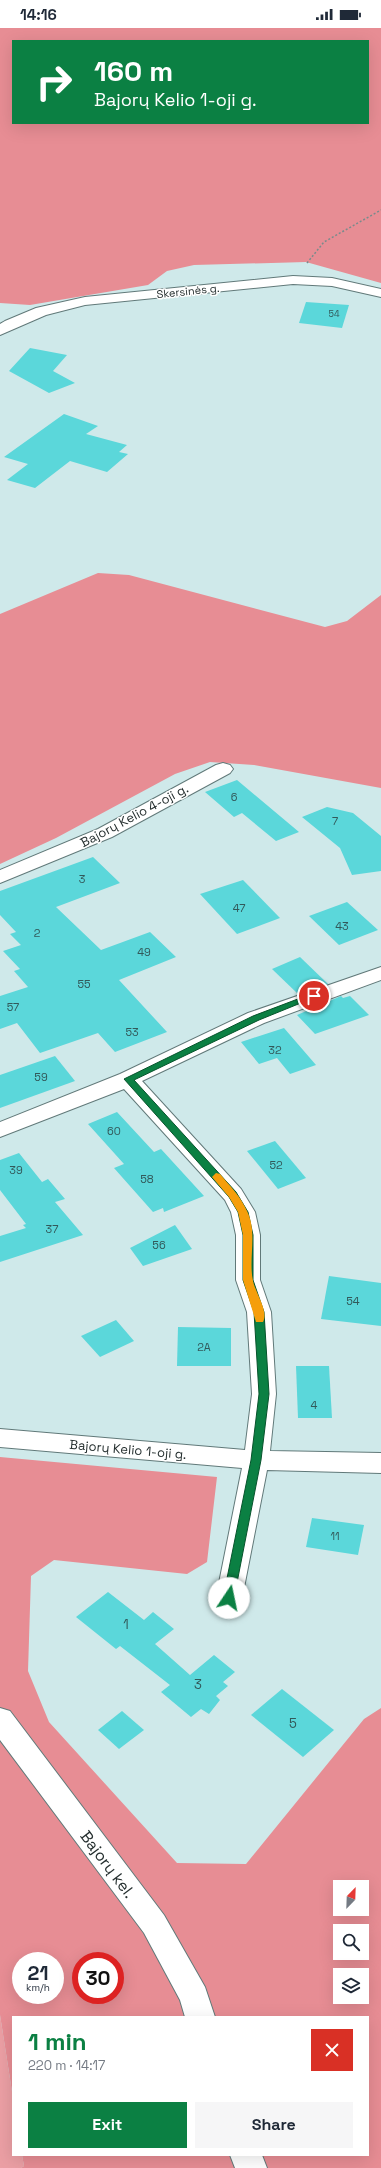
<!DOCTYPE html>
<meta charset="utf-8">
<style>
:root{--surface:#fff;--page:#f6f6f7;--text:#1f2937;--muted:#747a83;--accent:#0b8043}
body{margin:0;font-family:"Space Grotesk",sans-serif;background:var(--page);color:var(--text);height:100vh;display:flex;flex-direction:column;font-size:15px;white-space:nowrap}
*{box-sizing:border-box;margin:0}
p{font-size:13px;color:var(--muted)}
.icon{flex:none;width:22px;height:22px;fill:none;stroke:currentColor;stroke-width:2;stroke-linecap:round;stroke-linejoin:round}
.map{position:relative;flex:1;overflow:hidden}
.sheet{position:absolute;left:12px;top:1988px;width:357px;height:140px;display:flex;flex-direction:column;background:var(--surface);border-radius:0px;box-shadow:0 4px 16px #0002}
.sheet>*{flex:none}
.hud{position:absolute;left:12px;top:12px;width:357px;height:84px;border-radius:0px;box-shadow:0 4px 16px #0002;background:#0b8043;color:#fff;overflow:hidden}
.needle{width:26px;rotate:23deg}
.controls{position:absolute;left:333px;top:1852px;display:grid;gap:8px}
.controls a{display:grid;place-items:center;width:36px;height:36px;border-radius:0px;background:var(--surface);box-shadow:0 4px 16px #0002;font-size:20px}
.speed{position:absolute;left:12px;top:1924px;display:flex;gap:8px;font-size:20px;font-weight:700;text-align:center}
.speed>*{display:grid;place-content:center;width:52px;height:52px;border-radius:50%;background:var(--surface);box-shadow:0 4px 16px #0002;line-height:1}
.speed small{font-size:10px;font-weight:400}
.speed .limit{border:6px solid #d22;background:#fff;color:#111}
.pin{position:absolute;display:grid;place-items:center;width:34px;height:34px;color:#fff;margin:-17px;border:2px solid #fff;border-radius:50%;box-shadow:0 1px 4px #0007}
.me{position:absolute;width:44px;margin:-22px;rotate:11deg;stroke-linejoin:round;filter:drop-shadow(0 0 3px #0008)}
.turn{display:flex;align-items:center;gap:14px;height:84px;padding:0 16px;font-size:18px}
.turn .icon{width:52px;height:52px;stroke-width:2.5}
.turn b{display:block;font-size:28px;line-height:34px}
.round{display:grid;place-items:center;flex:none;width:42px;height:42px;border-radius:0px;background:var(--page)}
.headline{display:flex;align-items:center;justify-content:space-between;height:68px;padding:0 16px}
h1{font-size:24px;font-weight:700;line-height:30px;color:var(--accent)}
.primary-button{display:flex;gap:8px;margin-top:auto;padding:8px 16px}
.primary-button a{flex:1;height:46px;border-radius:0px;background:var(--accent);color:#fff;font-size:16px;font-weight:700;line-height:46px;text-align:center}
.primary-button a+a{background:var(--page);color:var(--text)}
.status{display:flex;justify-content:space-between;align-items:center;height:28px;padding:0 20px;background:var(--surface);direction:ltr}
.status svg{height:11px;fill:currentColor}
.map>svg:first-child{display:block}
</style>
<div class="status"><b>14:16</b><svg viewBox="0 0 49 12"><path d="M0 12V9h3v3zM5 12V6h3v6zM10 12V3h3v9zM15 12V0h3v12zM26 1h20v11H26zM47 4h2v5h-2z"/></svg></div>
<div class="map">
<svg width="381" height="2140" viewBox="0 0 381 2140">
<rect width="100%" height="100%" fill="#cfe9ea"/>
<path fill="#eb9fa4" d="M0,1987l13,83v57h9l2,11 -3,2h-21z"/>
<g fill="#e78d94" fill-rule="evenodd">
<path d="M0,0h381v255l-75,-21 -112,3 -27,6 -19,14 -118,20 -30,-2zM13,13h355v82h-355z"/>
<path d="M98,545l31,2 196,52 22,-6 34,-26v193l-127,-23 -44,-3 -35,12 -119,64 -56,26v-250z"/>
<path d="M0,1429l217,20 -10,85 -20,12 -133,-14 -23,16 -3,95 21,51 128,141 69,1 118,-145 17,-11v460h-360l3,-2 -2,-11h346v-138h-355v81l-13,-83zM340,1859h22v22h-22zM340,1903h22v22h-22zM21,1933h34v34h-34zM81,1933h34v34h-34zM340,1947h22v22h-22z"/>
</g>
<g fill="#5bd7da">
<path d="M306,274l43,3 -7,23 -43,-5z"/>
<path d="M30,320l37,7 -14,16 22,12 -26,10 -40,-22z"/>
<path d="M64,386l34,12 -12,8 41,11 -8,7 9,2 -21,18 -37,-11 -35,27 -28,-8 21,-16 -24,-7z"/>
<path d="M237,752l62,52 -23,9 -34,-28 -8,4 -29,-25z"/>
<path d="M327,779l26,6 28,23v35l-29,4 -12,-27 -38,-31z"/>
<path d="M93,829l27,26 -64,24 45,43 49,-18 26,25 -57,23 48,52 -52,20 -17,-19 -58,20 -23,-30 -17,6v-33l28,-9 -14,-16 6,-2 -17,-18 18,-6 -11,-11 6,-2 -16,-17v-24z"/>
<path d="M243,852l37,38 -43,16 -37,-40z"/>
<path d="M347,874l31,28 -39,15 -30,-29z"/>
<path d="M300,929l28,27 -30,10 -26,-25z"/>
<path d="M341,968l2,2 7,-2 19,19 -54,19 -18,-19z"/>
<path d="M284,1000l32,37 -26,9 -13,-16 -18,6 -18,-22z"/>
<path d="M55,1028l20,25 -75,27v-33z"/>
<path d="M117,1084l37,40 7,-3 43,47 -40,16 -1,-4 -10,4 -39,-44 10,-4 -36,-40z"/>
<path d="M275,1113l31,37 -28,11 -31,-38z"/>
<path d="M19,1125l23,29 6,-3 17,20 -10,3 28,33 -83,27v-26l26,-8 -3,-3 3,-1 -26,-34v-30z"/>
<path d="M175,1197l17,24 -49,17 -13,-18z"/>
<path d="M329,1248l52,7v43l-60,-7z"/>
<path d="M116,1292l18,21 -34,16 -19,-21z"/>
<path d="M178,1299l53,1v38h-54z"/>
<path d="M296,1338h33l3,52h-34z"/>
<path d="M312,1490l52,7 -6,30 -52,-8z"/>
<path d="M108,1564l36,28 9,-8 21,17 -19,15 35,31 24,-20 21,17 -12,10 5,4 -12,10 4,4 -11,14 -8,-5 -10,8 -30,-25 9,-7 -50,-39 -4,3 -40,-32z"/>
<path d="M282,1661l52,41 -31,27 -52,-42z"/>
<path d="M122,1683l22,19 -25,19 -21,-19z"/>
</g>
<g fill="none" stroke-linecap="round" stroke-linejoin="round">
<defs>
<g id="street">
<path d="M293,248l39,2 49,11v8l-49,-11 -39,-2 -208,21 -39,10 -46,20v-11l5,-3 31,-13 49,-11z"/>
<path d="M223,735l7,2 3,4 -3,4 -118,64 -112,46v-13l98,-41 118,-64z"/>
<path d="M381,939v13l-117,43 -122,58 99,108 14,23 5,23v45l11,32 5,82 -6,57 111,2v20l-114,-3 -25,128 -4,7 -9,3 -9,-3 -4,-7 26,-130 -242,-21v-18l245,21 7,-56 -5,-82 -11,-32v-45l-5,-23 -6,-12 -101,-111 -124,48v-15l120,-48 128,-61z"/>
<path d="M0,1680l10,3 154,204 41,72 10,30h-30l-5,-17 -36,-67 -144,-193z"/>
<path d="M230,2127h32l5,13h-32z"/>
</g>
</defs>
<use href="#street" stroke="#617979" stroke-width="2"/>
<path stroke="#798b8c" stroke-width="1.5" stroke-dasharray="2 2" stroke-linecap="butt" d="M307,235l17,-21 57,-32"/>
<use href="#street" fill="#fff" fill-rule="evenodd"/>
</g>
<path fill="#0b8043" stroke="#07532c" d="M311,966h6l1,2 -59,24 -125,60 102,112 12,20 5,23v45l11,32 5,82 -8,66 -27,138 -5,4 -6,-4 28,-138 8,-66 -5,-82 -11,-32v-45l-5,-23 -9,-15 -105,-118 129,-63z"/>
<path fill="#f59e0b" d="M216,1145l4,1c10,12 21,23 27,37 11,22 1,47 6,70 2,11 16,30 10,41h-7l-13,-42v-45l-5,-23 -9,-15 -17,-20z"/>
<g text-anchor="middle" stroke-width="3" stroke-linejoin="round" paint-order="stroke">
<g font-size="9" fill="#32595a">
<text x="334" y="289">54</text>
</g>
<g font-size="11" fill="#252f2f" stroke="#fff">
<text transform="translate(188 263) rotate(-6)" y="4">Skersinės g.</text>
</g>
<g font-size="11" fill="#32595a">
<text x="234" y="773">6</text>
<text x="335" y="797">7</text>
<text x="82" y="855">3</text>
<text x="239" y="884">47</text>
<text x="342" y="902">43</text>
<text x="37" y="909">2</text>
<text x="144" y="928">49</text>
<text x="84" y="960">55</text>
<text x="13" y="983">57</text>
<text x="132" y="1008">53</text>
<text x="275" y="1026">32</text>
<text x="41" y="1053">59</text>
<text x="114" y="1107">60</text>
<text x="276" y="1141">52</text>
<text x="16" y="1146">39</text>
<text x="147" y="1155">58</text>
<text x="52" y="1205">37</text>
<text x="159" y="1221">56</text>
<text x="353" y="1277">54</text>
<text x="204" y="1323">2A</text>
<text x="314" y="1381">4</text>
<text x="335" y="1512">11</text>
</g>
<g font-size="13" fill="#252f2f" stroke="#fff">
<text transform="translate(134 787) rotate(-28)" y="5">Bajorų Kelio 4-oji g.</text>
<text transform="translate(128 1421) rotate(5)" y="5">Bajorų Kelio 1-oji g.</text>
</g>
<g font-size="13" fill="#32595a">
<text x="126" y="1601">1</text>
<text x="198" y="1661">3</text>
<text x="293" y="1700">5</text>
</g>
<g font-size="16" fill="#252f2f" stroke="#fff">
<text transform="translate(108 1836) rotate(53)" y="6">Bajorų kel.</text>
</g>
</g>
</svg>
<div class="controls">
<a><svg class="needle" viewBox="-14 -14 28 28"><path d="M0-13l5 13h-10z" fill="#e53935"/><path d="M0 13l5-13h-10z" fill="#747a83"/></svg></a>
<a><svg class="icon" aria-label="search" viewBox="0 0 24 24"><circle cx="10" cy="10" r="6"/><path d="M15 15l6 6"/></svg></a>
<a><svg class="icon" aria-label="layers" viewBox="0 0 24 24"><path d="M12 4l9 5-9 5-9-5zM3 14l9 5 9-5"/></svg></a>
</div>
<div class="speed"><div>21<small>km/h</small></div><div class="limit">30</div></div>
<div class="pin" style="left:314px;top:968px;background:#d93025"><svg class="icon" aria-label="arrive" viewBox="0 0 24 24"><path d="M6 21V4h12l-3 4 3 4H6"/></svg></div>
<svg class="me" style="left:229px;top:1570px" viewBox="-20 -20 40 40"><circle r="19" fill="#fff"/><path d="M0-13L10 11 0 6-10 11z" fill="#0b8043"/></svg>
<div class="hud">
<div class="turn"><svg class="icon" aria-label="right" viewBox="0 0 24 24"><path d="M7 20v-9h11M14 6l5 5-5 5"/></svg><div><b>160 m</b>Bajorų Kelio 1-oji g.</div></div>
</div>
<section class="sheet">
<div class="headline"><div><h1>1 min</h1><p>220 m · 14:17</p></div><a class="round" style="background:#d93025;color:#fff"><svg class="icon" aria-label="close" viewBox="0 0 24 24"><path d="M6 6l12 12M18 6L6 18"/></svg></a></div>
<div class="primary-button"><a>Exit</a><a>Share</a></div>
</section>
</div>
